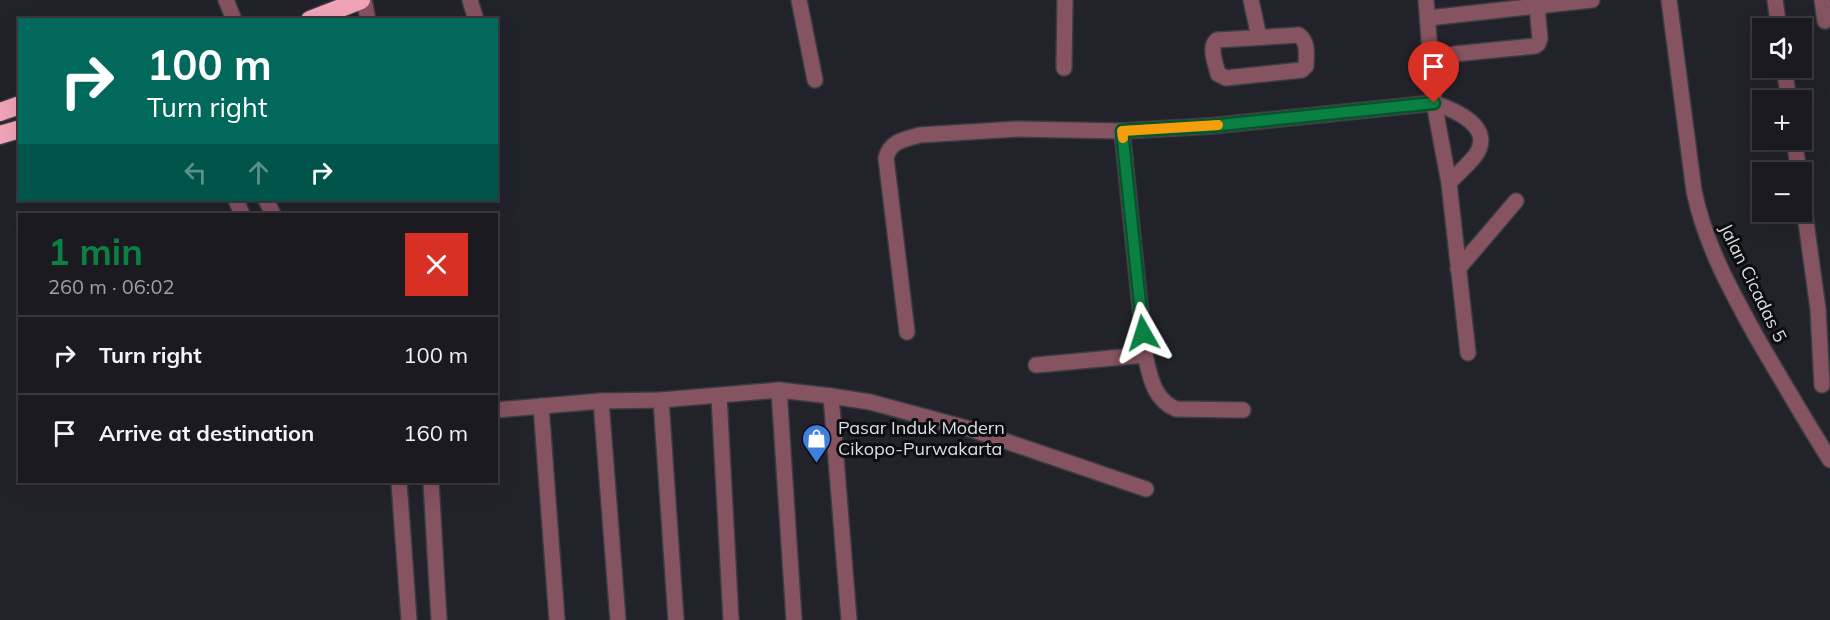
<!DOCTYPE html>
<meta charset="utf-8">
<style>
:root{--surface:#1a1a20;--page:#27272d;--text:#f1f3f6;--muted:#9fa1a5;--line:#38383e;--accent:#0b8043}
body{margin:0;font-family:Mulish,sans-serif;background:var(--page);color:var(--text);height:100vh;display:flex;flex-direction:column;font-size:22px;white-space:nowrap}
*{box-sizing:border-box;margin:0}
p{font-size:20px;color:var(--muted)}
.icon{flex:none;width:33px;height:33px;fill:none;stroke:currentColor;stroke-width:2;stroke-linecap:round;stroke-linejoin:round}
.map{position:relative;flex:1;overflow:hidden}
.details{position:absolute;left:18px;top:213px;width:480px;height:270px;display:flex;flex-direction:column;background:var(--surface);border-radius:0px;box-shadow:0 6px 24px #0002,0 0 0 2px var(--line)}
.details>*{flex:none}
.banner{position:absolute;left:18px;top:18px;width:480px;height:183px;border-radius:0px;box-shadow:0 6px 24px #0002,0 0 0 2px var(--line);background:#00695c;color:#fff;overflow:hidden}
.fabs{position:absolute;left:1752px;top:18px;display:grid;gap:12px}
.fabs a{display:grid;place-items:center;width:60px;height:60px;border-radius:0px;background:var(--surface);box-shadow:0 6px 24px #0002,0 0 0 2px var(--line);font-size:30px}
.pin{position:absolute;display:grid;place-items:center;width:51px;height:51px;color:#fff;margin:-62px -26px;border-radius:50% 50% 50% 0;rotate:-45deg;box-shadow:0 0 6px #0007}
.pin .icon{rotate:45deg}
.me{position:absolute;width:66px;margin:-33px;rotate:354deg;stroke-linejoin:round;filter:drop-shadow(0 0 4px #0008)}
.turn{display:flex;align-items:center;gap:21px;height:126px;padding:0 30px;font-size:27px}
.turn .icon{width:78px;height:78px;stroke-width:2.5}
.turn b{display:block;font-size:42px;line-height:51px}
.lanes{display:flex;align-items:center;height:57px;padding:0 30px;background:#0003;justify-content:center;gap:30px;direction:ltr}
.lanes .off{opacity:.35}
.round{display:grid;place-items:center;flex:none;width:63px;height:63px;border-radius:0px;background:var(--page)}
.head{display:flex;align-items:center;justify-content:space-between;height:102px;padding:0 30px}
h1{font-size:36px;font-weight:700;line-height:45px;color:var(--accent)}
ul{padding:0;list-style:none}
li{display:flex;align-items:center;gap:18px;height:78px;padding:0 30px;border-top:2px solid var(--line)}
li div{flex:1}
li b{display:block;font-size:22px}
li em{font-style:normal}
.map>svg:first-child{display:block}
</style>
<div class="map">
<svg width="1830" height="620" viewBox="0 0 1830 620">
<rect width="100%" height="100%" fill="#22232a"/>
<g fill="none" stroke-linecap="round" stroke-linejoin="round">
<defs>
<g id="minor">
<path d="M226,0l8,20"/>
<path d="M364,0l4,20"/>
<path d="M470,0l6,20"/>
<path d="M799,0l16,80"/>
<path d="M1251,0l8,37"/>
<path d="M1669,0l25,191c11,53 37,100 63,147 24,41 48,82 73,122"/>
<path d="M1775,0l4,28"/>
<path d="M1822,0l3,21"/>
<path d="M1428,18l164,-18"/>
<path d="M1299,35c10,8 7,20 7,31l-4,4 -76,8 -8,-4c-2,-10 -10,-27 -1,-34z"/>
<path d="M1454,54l81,-8 3,-2 2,-5 -3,-33"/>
<path d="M1064,68l1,-68"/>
<path d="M1784,68l5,32"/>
<path d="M1122,131l23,224c5,22 9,45 31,54l67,1"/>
<path d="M1794,140l5,32"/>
<path d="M1449,183c8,-9 18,-17 26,-27 21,-29 -20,-46 -41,-53l15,80 19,170"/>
<path d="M1802,193l16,116 4,76"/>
<path d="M236,200l6,14"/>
<path d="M266,200l7,14"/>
<path d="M1458,269l58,-68"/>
<path d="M907,332l-21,-174c4,-17 19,-19 34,-23l97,-6 105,2 88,-5 224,-23 -8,-103"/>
<path d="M1036,365l109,-10"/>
<path d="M779,390l15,230"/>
<path d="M719,396l12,224"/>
<path d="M831,396l18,224"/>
<path d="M661,400l15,220"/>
<path d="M601,401l17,219"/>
<path d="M541,406l16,214"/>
<path d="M496,410l105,-9 60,-1 118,-10 52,6 39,6 100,27 176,60"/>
<path d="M399,482l10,138"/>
<path d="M431,482l8,138"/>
</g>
<g id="highway">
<path d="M310,20l51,-20"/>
<path d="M0,112l20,-7"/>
<path d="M0,135l20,-6"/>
</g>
</defs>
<use href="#minor" stroke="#3c3d44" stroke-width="18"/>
<use href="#highway" stroke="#3c3d44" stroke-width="21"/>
<use href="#minor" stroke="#865360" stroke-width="15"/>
<use href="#highway" stroke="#f2a5b8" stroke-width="18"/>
</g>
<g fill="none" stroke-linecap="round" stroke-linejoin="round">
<defs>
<path id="route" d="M1143,333l-21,-202 88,-5 224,-23"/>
</defs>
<use href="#route" stroke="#07532c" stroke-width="15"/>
<use href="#route" stroke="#0b8043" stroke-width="10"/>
<path stroke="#f59e0b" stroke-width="10" d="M1123,138l-1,-7 96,-6"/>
</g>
<defs>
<symbol id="shop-pin" viewBox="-11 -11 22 30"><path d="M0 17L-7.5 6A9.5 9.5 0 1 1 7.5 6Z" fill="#3f7fe0" stroke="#0c0d10"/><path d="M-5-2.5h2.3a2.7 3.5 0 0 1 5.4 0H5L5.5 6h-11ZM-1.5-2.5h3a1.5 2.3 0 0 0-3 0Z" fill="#fff"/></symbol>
</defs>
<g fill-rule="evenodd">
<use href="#shop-pin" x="800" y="422" width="33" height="45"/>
</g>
<g text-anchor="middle" stroke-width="6" stroke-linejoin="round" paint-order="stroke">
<g font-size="18" fill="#dddee3" stroke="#0c0d10">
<text transform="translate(1753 283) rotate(64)" y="6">Jalan Cicadas 5</text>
</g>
<g font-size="18" fill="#dddee3" stroke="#0c0d10" text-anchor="start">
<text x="838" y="434">Pasar Induk Modern<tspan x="838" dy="21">Cikopo-Purwakarta</tspan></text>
</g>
</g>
</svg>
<div class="fabs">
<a><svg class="icon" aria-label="sound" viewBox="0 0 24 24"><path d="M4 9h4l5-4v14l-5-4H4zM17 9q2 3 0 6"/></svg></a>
<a>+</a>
<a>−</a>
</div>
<div class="pin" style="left:1434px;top:103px;background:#d93025"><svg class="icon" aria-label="arrive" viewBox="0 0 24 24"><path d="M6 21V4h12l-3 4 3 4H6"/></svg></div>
<svg class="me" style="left:1143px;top:333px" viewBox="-20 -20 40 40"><path d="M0-17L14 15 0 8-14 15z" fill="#0b8043" stroke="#fff" stroke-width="4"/></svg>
<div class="banner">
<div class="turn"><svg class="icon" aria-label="right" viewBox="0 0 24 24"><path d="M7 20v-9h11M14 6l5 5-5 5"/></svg><div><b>100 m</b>Turn right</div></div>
<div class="lanes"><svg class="icon off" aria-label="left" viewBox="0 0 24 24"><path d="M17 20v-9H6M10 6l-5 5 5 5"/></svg><svg class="icon off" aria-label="ahead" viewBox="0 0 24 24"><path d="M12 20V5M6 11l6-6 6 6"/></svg><svg class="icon" aria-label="right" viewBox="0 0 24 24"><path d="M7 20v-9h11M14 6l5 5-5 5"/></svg></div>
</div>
<section class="details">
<div class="head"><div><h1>1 min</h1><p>260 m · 06:02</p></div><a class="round" style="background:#d93025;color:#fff"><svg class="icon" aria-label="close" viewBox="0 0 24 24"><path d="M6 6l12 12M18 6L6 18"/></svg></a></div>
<ul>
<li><svg class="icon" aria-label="right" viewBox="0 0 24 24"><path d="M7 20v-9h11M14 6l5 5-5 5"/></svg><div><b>Turn right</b></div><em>100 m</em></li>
<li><svg class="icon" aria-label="arrive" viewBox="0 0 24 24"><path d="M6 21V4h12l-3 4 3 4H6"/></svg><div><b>Arrive at destination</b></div><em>160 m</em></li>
</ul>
</section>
</div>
